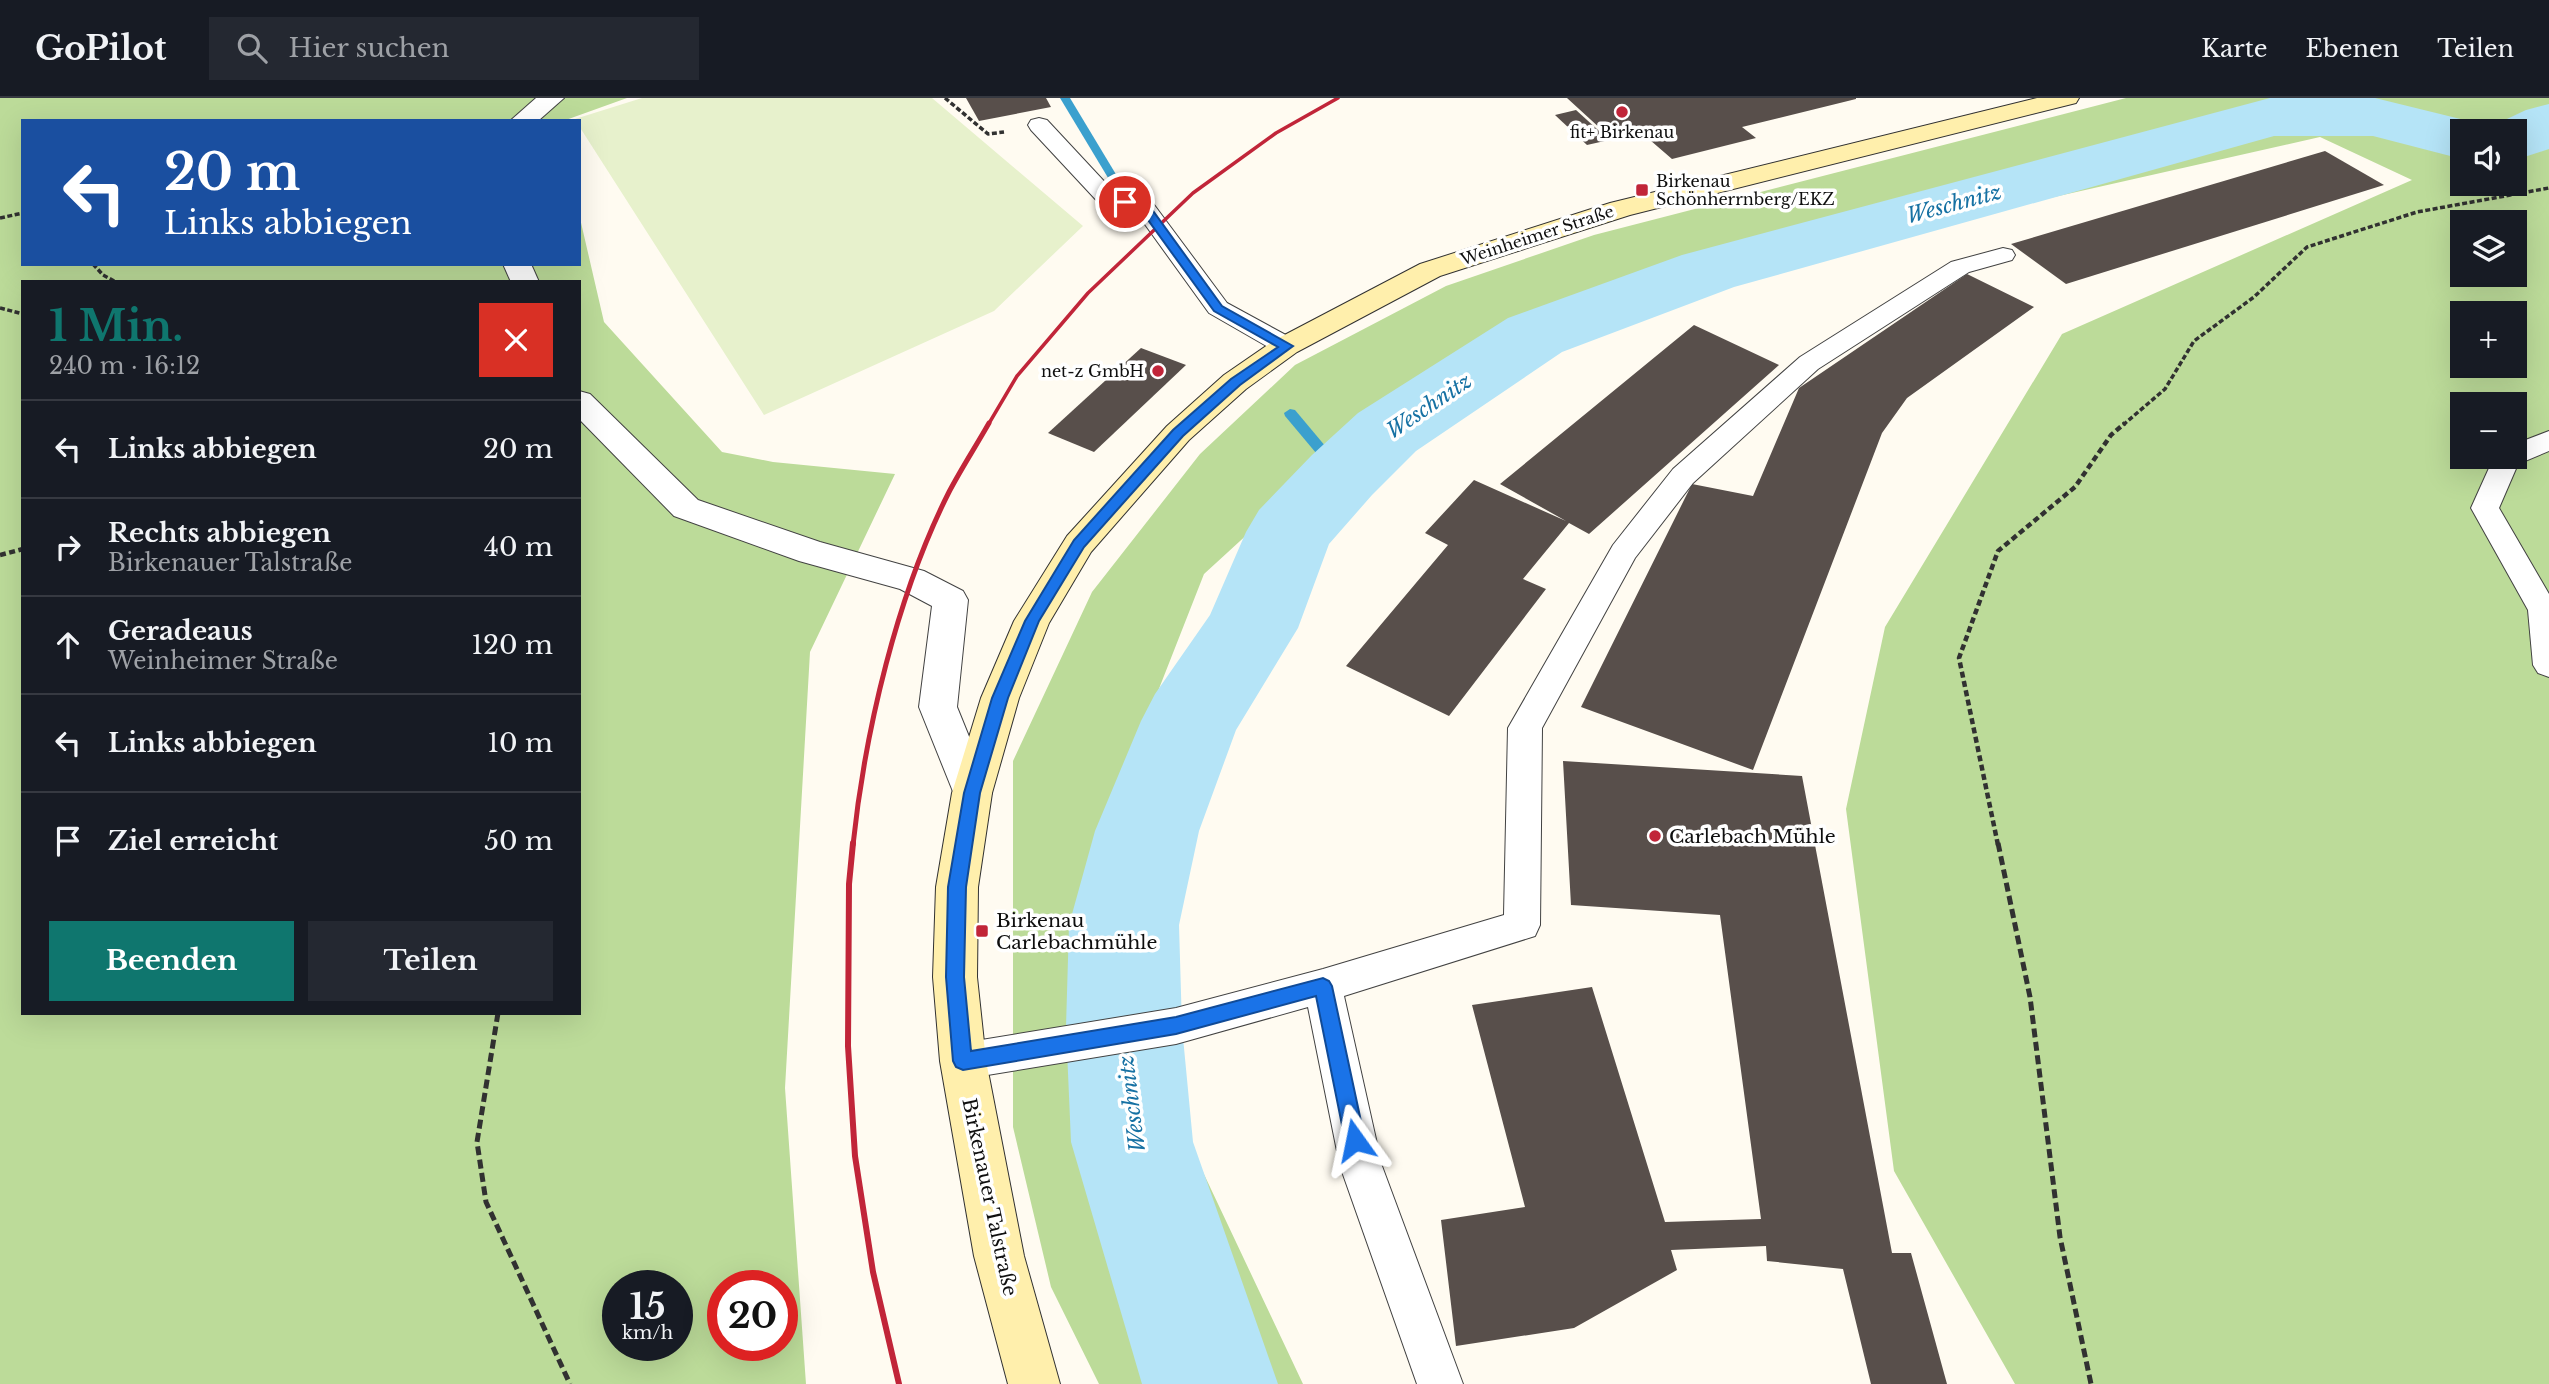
<!DOCTYPE html>
<html lang="de">
<meta charset="utf-8">
<style>
:root{--surface:#171b24;--page:#242831;--text:#f1f3f6;--muted:#9ea1a6;--line:#363941;--accent:#0f766e}
body{margin:0;font-family:"Libre Baskerville",serif;background:var(--page);color:var(--text);height:100vh;display:flex;flex-direction:column;font-size:26px;white-space:nowrap}
*{box-sizing:border-box;margin:0}
p{font-size:23px;color:var(--muted)}
.icon{flex:none;width:38px;height:38px;fill:none;stroke:currentColor;stroke-width:2;stroke-linecap:round;stroke-linejoin:round}
.map{position:relative;flex:1;overflow:hidden}
.side{position:absolute;left:21px;top:182px;width:560px;height:735px;display:flex;flex-direction:column;background:var(--surface);border-radius:0px;box-shadow:0 7px 28px #0002}
.side>*{flex:none}
.hud{position:absolute;left:21px;top:21px;width:560px;height:147px;border-radius:0px;box-shadow:0 7px 28px #0002;background:#1a4fa0;color:#fff;overflow:hidden}
.buttons{position:absolute;left:2450px;top:21px;display:grid;gap:14px}
.buttons a{display:grid;place-items:center;width:77px;height:77px;border-radius:0px;background:var(--surface);box-shadow:0 7px 28px #0002;font-size:35px}
.speed{position:absolute;left:602px;top:1172px;display:flex;gap:14px;font-size:35px;font-weight:700;text-align:center}
.speed>*{display:grid;place-content:center;width:91px;height:91px;border-radius:50%;background:var(--surface);box-shadow:0 7px 28px #0002;line-height:1}
.speed small{font-size:18px;font-weight:400}
.speed .limit{border:10px solid #d22;background:#fff;color:#111}
.pin{position:absolute;display:grid;place-items:center;width:60px;height:60px;color:#fff;margin:-30px;border:4px solid #fff;border-radius:50%;box-shadow:0 2px 7px #0007}
.me{position:absolute;width:77px;margin:-38px;rotate:348deg;stroke-linejoin:round;filter:drop-shadow(0 0 5px #0008)}
.turn{display:flex;align-items:center;gap:24px;height:147px;padding:0 28px;font-size:32px}
.turn .icon{width:91px;height:91px;stroke-width:2.5}
.turn b{display:block;font-size:49px;line-height:60px}
.round{display:grid;place-items:center;flex:none;width:74px;height:74px;border-radius:0px;background:var(--page)}
.head{display:flex;align-items:center;justify-content:space-between;height:119px;padding:0 28px}
h1{font-size:42px;font-weight:700;line-height:52px;color:var(--accent)}
.primary-button{display:flex;gap:14px;margin-top:auto;padding:14px 28px}
.primary-button a{flex:1;height:80px;border-radius:0px;background:var(--accent);color:#fff;font-size:28px;font-weight:700;line-height:80px;text-align:center}
.primary-button a+a{background:var(--page);color:var(--text)}
ul{padding:0;list-style:none}
li{display:flex;align-items:center;gap:21px;height:98px;padding:0 28px;border-top:2px solid var(--line)}
li div{flex:1}
li b{display:block;font-size:26px}
li em{font-style:normal}
header{display:flex;align-items:center;gap:42px;box-sizing:border-box;height:98px;padding:0 35px;background:var(--surface);border-bottom:2px solid var(--line)}
header strong{font-size:33px}
nav{display:flex;gap:38px;margin-inline-start:auto;font-size:24px}
.search{width:490px;height:63px;background:var(--page);display:flex;align-items:center;gap:18px;box-sizing:border-box;padding:0 24px;border-radius:0px;color:var(--muted);font-size:26px}
.map>svg:first-child{display:block}
</style>
<header>
<strong>GoPilot</strong>
<div class="search"><svg class="icon" aria-label="search" viewBox="0 0 24 24"><circle cx="10" cy="10" r="6"/><path d="M15 15l6 6"/></svg>Hier suchen</div>
<nav><a>Karte</a><a>Ebenen</a><a>Teilen</a></nav>
</header>
<div class="map">
<svg width="2549" height="1286" viewBox="0 0 2549 1286">
<rect width="100%" height="100%" fill="#fffbf1"/>
<g fill="#bcdb99" fill-rule="evenodd">
<path d="M0,0h627l-64,23h-540v143h556v-50l25,108 118,130 51,10 122,12 -85,178 -25,436 21,296h-806zM23,184h556v731h-556zM618,1188h59v60h-59zM723,1188h59v60h-59z"/>
<path d="M2126,0h423v1286h-534l-121,-213 -48,-362 39,-182 177,-293 350,-154 -92,-43 -617,139 -204,81 -150,84 -145,133 -64,163 2,213 26,148 135,286h-204l-48,-97 -38,-160v-366l79,-169 108,-138 95,-89 151,-79 148,-51zM2462,33h53v53h-53zM2462,124h53v53h-53zM2462,215h53v53h-53zM2462,306h53v53h-53z"/>
</g>
<path fill="#e7f1cc" d="M642,0h290l151,128 -89,85 -230,104 -185,-289v-5l-4,-2z"/>
<g fill="none" stroke-linecap="round" stroke-linejoin="round">
<g fill="#3ba0ce" fill-rule="evenodd">
<path d="M1060,0h10l59,98 -1,2 -9,-2z"/>
<path d="M1290,311l5,1 52,62v6h-10l-52,-62 -1,-3z"/>
</g>
<path fill="#b5e4f7" fill-rule="evenodd" d="M2270,0h105l110,27 4,5 3,-4 34,-16 23,-6v45l-34,11v-29h-53v28l-89,-23h-99l-540,151 -172,65 -146,99 -44,44 -43,49 -31,84 -62,102 -37,101 -20,94 3,102 11,115 85,242h-136l-71,-242 -5,-115 3,-102 26,-94 46,-110 14,-27 55,-79 36,-83 13,-22 53,-55 46,-42 150,-95 174,-63z"/>
</g>
<g fill="#584f4b">
<path d="M966,0h80l5,9 -72,14z"/>
<path d="M1567,0h289v1l-114,28 14,11 -84,21 -29,-25 -29,7z"/>
<path d="M1576,12l33,30 -22,5 -32,-30z"/>
<path d="M2325,53l59,34 -318,99 -55,-40z"/>
<path d="M1967,176l67,33 -127,91 -25,35 -129,337 -172,-63 111,-223 61,12 46,-108z"/>
<path d="M1694,227l85,40 -190,169 -20,-11 -46,56 23,10 -97,127 -103,-50 102,-121 -23,-12 49,-53 92,41 -66,-37z"/>
<path d="M1141,250l45,17 -92,87 -46,-19z"/>
<path d="M1563,663l239,15 90,477h19l36,131h-76l-28,-115 -76,-8 -1,-15 -95,4 6,20 -103,58 -118,18 -15,-126 84,-13 -53,-202 120,-18 73,235 96,-3 -41,-304 -149,-10z"/>
</g>
<g fill="none" stroke-linecap="round" stroke-linejoin="round">
<defs>
<g id="service">
<path d="M1039,20l8,2 68,73 37,9 75,101 68,37 4,6 -4,6 -9,2 -9,-2 -68,-39 -73,-101 -37,-9 -68,-73 -3,-5 3,-5z"/>
<path d="M2003,150l9,2 3,5 -3,5 -43,12 -151,97 -125,114 -58,75 -93,170 -2,197 -5,11 -191,60 38,170 81,218h-46l-77,-218 -32,-159 -132,37 -213,35 -14,-5 -6,-13 6,-13 14,-5 213,-35 147,-39 181,-54 4,-187 105,-183 60,-76 127,-112 151,-95z"/>
<path d="M2549,333v20l-31,13 -19,44 50,86v83l-11,-4 -5,-8 -5,-55 -57,-102 23,-51h21v-13z"/>
</g>
<g id="minor">
<path d="M536,0h28l-26,23h-28z"/>
<path d="M503,166h28l8,18h-28z"/>
<path d="M579,293l11,3 108,106 122,42 104,29 39,20 5,9 -11,107 35,86 -6,11 -14,5 -14,-5 -39,-97 13,-101 -32,-17 -101,-28 -125,-45 -95,-97z"/>
</g>
<path id="secondary" d="M2037,0h42l-3,5 -446,112 -190,61 -143,76 -51,37 -57,51 -98,112 -42,71 -30,75 -27,95 -14,94 -1,90 9,84 38,195 36,128h-52l-34,-128 -34,-195 -7,-84 3,-90 16,-94 29,-95 33,-77 53,-85 100,-110 57,-51 51,-35 145,-76 190,-61z"/>
</defs>
<use href="#service" stroke="#424242" stroke-width="2"/>
<use href="#minor" stroke="#424242" stroke-width="2"/>
<use href="#secondary" stroke="#313131" stroke-width="2"/>
<g stroke="#313131" stroke-width="3.5" stroke-dasharray="5 2.5" stroke-linecap="butt">
<path d="M945,0l43,36 16,-2"/>
<path d="M0,120l23,-5"/>
<path d="M93,166l10,11 13,7"/>
<path d="M0,210l23,6"/>
<path d="M2123,327l42,-36 29,-48 60,-44 53,-50 110,-35 132,-24"/>
</g>
<g stroke="#313131" stroke-width="4.5" stroke-dasharray="6 3.5" stroke-linecap="butt">
<path d="M0,457l23,-6"/>
<path d="M1998,747l-39,-187 39,-107 77,-64 36,-52 14,-12"/>
</g>
<g stroke="#313131" stroke-width="5" stroke-dasharray="9 4.5" stroke-linecap="butt">
<path d="M1998,745l32,154 30,240 31,147"/>
<path d="M498,915l-21,129 9,60 84,182"/>
</g>
<use href="#service" fill="#fff" fill-rule="evenodd"/>
<use href="#minor" fill="#fff" fill-rule="evenodd"/>
<use href="#secondary" fill="#ffefac" fill-rule="evenodd"/>
<path stroke="#c12539" stroke-width="3.5" d="M988,327l29,-49 71,-83 105,-100 83,-60 62,-35"/>
<path stroke="#c12539" stroke-width="5" d="M853,747c12,-114 44,-250 96,-353 12,-23 27,-46 40,-69"/>
<path stroke="#c12539" stroke-width="6" d="M853,745l-4,41 -1,162 7,110 18,116 26,112"/>
</g>
<path fill="#1a73e8" stroke="#114b97" stroke-width="2" d="M1125,101l23,5 74,102 71,40 -53,39 -57,51 -99,111 -45,74 -31,77 -28,95 -14,94 -2,90 7,74 205,-34 147,-39 6,3 3,5 33,154 -3,7 -7,3 -7,-3 -3,-7 -29,-144 -140,38 -213,36 -7,-3 -3,-6 -7,-84 2,-90 16,-94 28,-95 33,-77 49,-81 99,-110 58,-51 47,-32 -64,-36 -74,-102 -19,-5v-4z"/>
<g fill="#c12539" stroke="#fff" stroke-width="2.5">
<circle cx="1622" cy="14" r="7"/>
<rect x="1635" y="85" width="14" height="14" rx="3.5"/>
<circle cx="1158" cy="273" r="7"/>
<circle cx="1655" cy="738" r="7"/>
<rect x="975" y="826" width="14" height="14" rx="3.5"/>
</g>
<g text-anchor="middle" stroke-width="7" stroke-linejoin="round" paint-order="stroke">
<g font-size="16" fill="#0f0f0f" stroke="#fff">
<text x="1622" y="40">fit+ Birkenau</text>
<text x="1656" y="89" text-anchor="start">Birkenau<tspan x="1656" dy="18">Schönherrnberg/EKZ</tspan></text>
<text x="1144" y="279" text-anchor="end">net-z GmbH</text>
</g>
<g font-size="16" fill="#0f0f0f" stroke="#fff">
<text transform="translate(1537 137) rotate(-18)" y="6">Weinheimer Straße</text>
</g>
<g font-size="19" fill="#0f0f0f" stroke="#fff" text-anchor="start">
<text x="1669" y="745">Carlebach Mühle</text>
<text x="996" y="829">Birkenau<tspan x="996" dy="22">Carlebachmühle</tspan></text>
</g>
<g font-size="19" fill="#0f0f0f" stroke="#fff">
<text transform="translate(990 1099) rotate(78)" y="7">Birkenauer Talstraße</text>
</g>
<g font-size="21" font-style="italic" fill="#1671a3" stroke="#fff">
<text transform="translate(1954 106) rotate(-15)" y="7">Weschnitz</text>
<text transform="translate(1429 308) rotate(-34)" y="7">Weschnitz</text>
<text transform="translate(1132 1006) rotate(-97)" y="7">Weschnitz</text>
</g>
</g>
</svg>
<div class="buttons">
<a><svg class="icon" aria-label="sound" viewBox="0 0 24 24"><path d="M4 9h4l5-4v14l-5-4H4zM17 9q2 3 0 6"/></svg></a>
<a><svg class="icon" aria-label="layers" viewBox="0 0 24 24"><path d="M12 4l9 5-9 5-9-5zM3 14l9 5 9-5"/></svg></a>
<a>+</a>
<a>−</a>
</div>
<div class="speed"><div>15<small>km/h</small></div><div class="limit">20</div></div>
<div class="pin" style="left:1125px;top:104px;background:#d93025"><svg class="icon" aria-label="arrive" viewBox="0 0 24 24"><path d="M6 21V4h12l-3 4 3 4H6"/></svg></div>
<svg class="me" style="left:1355px;top:1042px" viewBox="-20 -20 40 40"><path d="M0-17L14 15 0 8-14 15z" fill="#1a73e8" stroke="#fff" stroke-width="4"/></svg>
<div class="hud">
<div class="turn"><svg class="icon" aria-label="left" viewBox="0 0 24 24"><path d="M17 20v-9H6M10 6l-5 5 5 5"/></svg><div><b>20 m</b>Links abbiegen</div></div>
</div>
<section class="side">
<div class="head"><div><h1>1 Min.</h1><p>240 m · 16:12</p></div><a class="round" style="background:#d93025;color:#fff"><svg class="icon" aria-label="close" viewBox="0 0 24 24"><path d="M6 6l12 12M18 6L6 18"/></svg></a></div>
<ul>
<li><svg class="icon" aria-label="left" viewBox="0 0 24 24"><path d="M17 20v-9H6M10 6l-5 5 5 5"/></svg><div><b>Links abbiegen</b></div><em>20 m</em></li>
<li><svg class="icon" aria-label="right" viewBox="0 0 24 24"><path d="M7 20v-9h11M14 6l5 5-5 5"/></svg><div><b>Rechts abbiegen</b><p>Birkenauer Talstraße</p></div><em>40 m</em></li>
<li><svg class="icon" aria-label="ahead" viewBox="0 0 24 24"><path d="M12 20V5M6 11l6-6 6 6"/></svg><div><b>Geradeaus</b><p>Weinheimer Straße</p></div><em>120 m</em></li>
<li><svg class="icon" aria-label="left" viewBox="0 0 24 24"><path d="M17 20v-9H6M10 6l-5 5 5 5"/></svg><div><b>Links abbiegen</b></div><em>10 m</em></li>
<li><svg class="icon" aria-label="arrive" viewBox="0 0 24 24"><path d="M6 21V4h12l-3 4 3 4H6"/></svg><div><b>Ziel erreicht</b></div><em>50 m</em></li>
</ul>
<div class="primary-button"><a>Beenden</a><a>Teilen</a></div>
</section>
</div>
